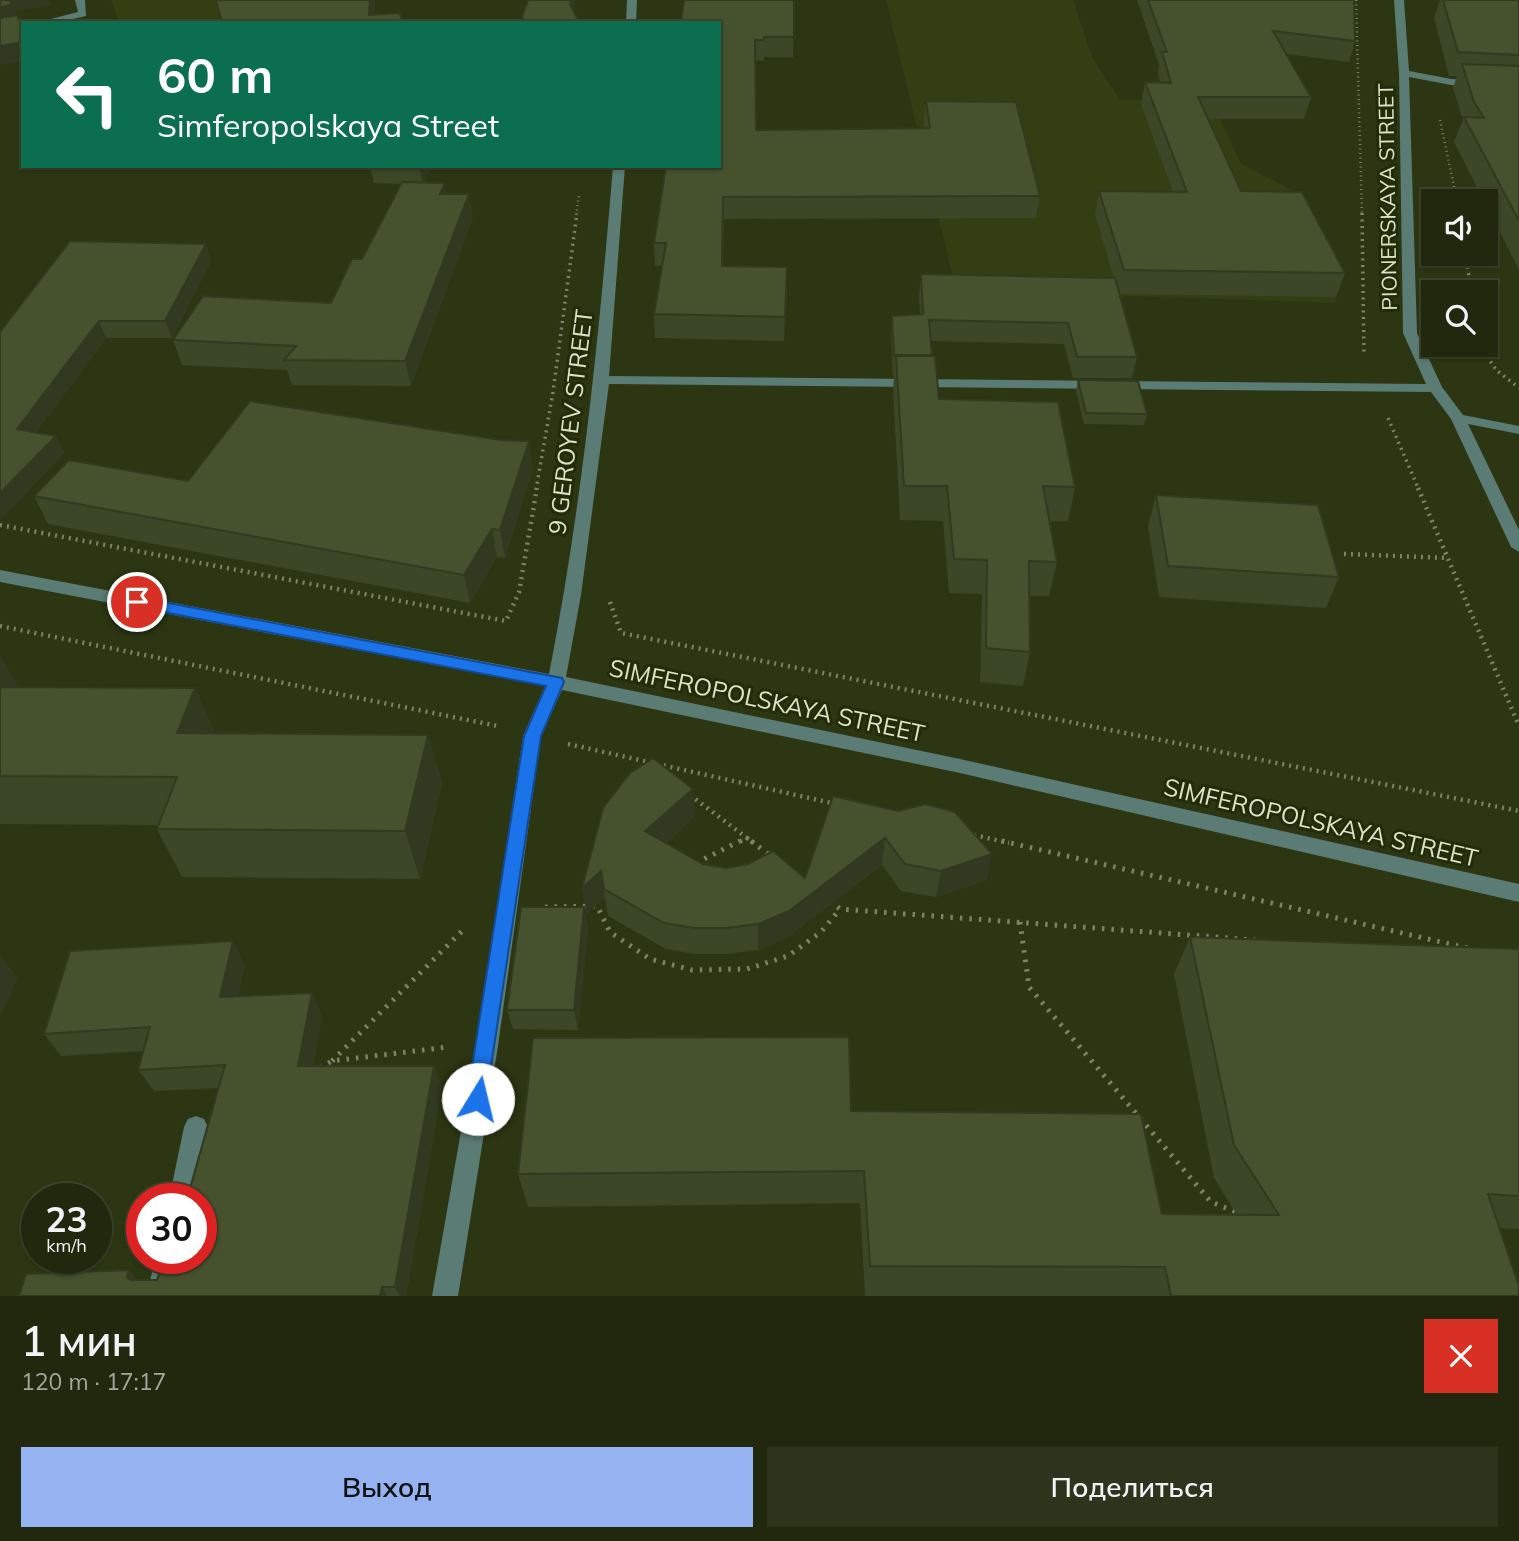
<!DOCTYPE html>
<html lang="ru">
<meta charset="utf-8">
<style>
:root{--surface:#21280e;--page:#2d341c;--text:#f1f3f6;--muted:#a2a69e;--line:#3e442e;--accent:#95b2f1}
body{margin:0;font-family:Mulish,sans-serif;background:var(--page);color:var(--text);height:100vh;display:flex;flex-direction:column;font-size:26px;white-space:nowrap}
*{box-sizing:border-box;margin:0}
p{font-size:23px;color:var(--muted)}
.icon{flex:none;width:38px;height:38px;fill:none;stroke:currentColor;stroke-width:2;stroke-linecap:round;stroke-linejoin:round}
.map{position:relative;height:1296px;overflow:hidden}
.drawer{display:flex;flex-direction:column;background:var(--surface);flex:1}
.drawer>*{flex:none}
.hud{position:absolute;left:21px;top:21px;width:700px;height:147px;border-radius:0px;box-shadow:0 2px 5px #0004,0 0 0 2px var(--line);background:#0b6e4f;color:#fff;overflow:hidden}
.controls{position:absolute;left:1421px;top:189px;display:grid;gap:14px}
.controls a{display:grid;place-items:center;width:77px;height:77px;border-radius:0px;background:var(--surface);box-shadow:0 2px 5px #0004,0 0 0 2px var(--line);font-size:35px}
.speed{position:absolute;left:21px;top:1183px;display:flex;gap:14px;font-size:35px;font-weight:700;text-align:center}
.speed>*{display:grid;place-content:center;width:91px;height:91px;border-radius:50%;background:var(--surface);box-shadow:0 2px 5px #0004,0 0 0 2px var(--line);line-height:1}
.speed small{font-size:18px;font-weight:400}
.speed .limit{border:10px solid #d22;background:#fff;color:#111}
.pin{position:absolute;display:grid;place-items:center;width:60px;height:60px;color:#fff;margin:-30px;border:4px solid #fff;border-radius:50%;box-shadow:0 2px 7px #0007}
.me{position:absolute;width:77px;margin:-38px;rotate:9deg;stroke-linejoin:round;filter:drop-shadow(0 0 5px #0008)}
.turn{display:flex;align-items:center;gap:24px;height:147px;padding:0 21px;font-size:32px}
.turn .icon{width:91px;height:91px;stroke-width:2.5}
.turn b{display:block;font-size:49px;line-height:60px}
.round{display:grid;place-items:center;flex:none;width:74px;height:74px;border-radius:0px;background:var(--page)}
.headline{display:flex;align-items:center;justify-content:space-between;height:119px;padding:0 21px}
h1{font-size:42px;font-weight:600;line-height:52px}
.action{display:flex;gap:14px;margin-top:auto;padding:14px 21px}
.action a{flex:1;height:80px;border-radius:0px;background:var(--accent);color:#111;font-size:28px;font-weight:600;line-height:80px;text-align:center}
.action a+a{background:var(--page);color:var(--text)}
.map>svg:first-child{display:block}
</style>
<div class="map">
<svg width="1519" height="1296" viewBox="0 0 1519 1296">
<rect width="100%" height="100%" fill="#2c3612"/>
<g fill="#333f12">
<path d="M111,0h215l-13,23h-194z"/>
<path d="M886,0h187l19,57 28,43 92,1 29,63 55,28 41,111 -381,-13z"/>
</g>
<g fill="none" stroke-linecap="round" stroke-linejoin="round">
<g stroke="#7b8466" stroke-width="2.5" stroke-dasharray="1 3.5" stroke-linecap="butt">
<path d="M1356,0l6,215"/>
<path d="M1440,120l17,81"/>
<path d="M576,215l3,-19"/>
</g>
<g stroke="#7b8466" stroke-width="3.5" stroke-dasharray="2 4.5" stroke-linecap="butt">
<path d="M1362,213l2,143"/>
<path d="M1465,254l7,38"/>
<path d="M1480,345l16,25 23,18"/>
<path d="M1388,418l31,72"/>
<path d="M536,490l17,-98 24,-179"/>
</g>
<g stroke="#7b8466" stroke-width="4.5" stroke-dasharray="2 5" stroke-linecap="butt">
<path d="M1418,488l101,238"/>
<path d="M0,525l506,96 13,-29 18,-104"/>
<path d="M1344,554l105,4"/>
<path d="M610,602l11,31 898,178"/>
<path d="M0,626l498,100"/>
<path d="M568,744l268,60"/>
<path d="M690,795l57,43 -10,5"/>
<path d="M974,835l35,8"/>
<path d="M747,838l7,5"/>
</g>
<g stroke="#7b8466" stroke-width="5" stroke-dasharray="2.5 7" stroke-linecap="butt">
<path d="M751,841l20,15"/>
<path d="M1002,841l465,107"/>
<path d="M696,863l44,-22"/>
<path d="M830,901l10,8 415,31"/>
<path d="M545,907l52,-1 13,26 40,27 42,11 55,-1 41,-13 33,-24 19,-23"/>
<path d="M1020,922l9,65 182,215 28,11"/>
<path d="M332,1061l133,-133"/>
<path d="M320,1068l12,-7 116,-14"/>
<path d="M137,1237l5,-18"/>
</g>
<g fill="#5b7b75" fill-rule="evenodd">
<path d="M75,0h10l1,16 -31,7h-20l43,-11z"/>
<path d="M627,0h10l-1,23h-10z"/>
<path d="M1394,0h10l5,71 42,8 68,3v6l-68,-3 -42,-8 8,256 25,54 21,28 56,11v8l-51,-10 51,106v22l-8,-5 -60,-128 -20,-27 -822,-8 -28,211 -15,82 394,82 559,125v18l-559,-129 -398,-83 -21,46 -43,310 -40,250h-26l44,-250 47,-310 22,-50 -545,-104v-12l549,104c33,-168 50,-337 64,-508h12l-16,210 817,8 -23,-51 -4,-260z"/>
<path d="M196,1116l8,3 4,8 -15,72h-24l15,-72 4,-8z"/>
<path d="M155,1258h26l-8,38h-26z"/>
</g>
</g>
<g fill="#3c4727">
<path d="M794,0l-1,57h-29v4l-9,-1 1,70 168,-2v-6l2,-21 114,95 -4,22 -312,1 -1,47 64,25 -3,50 -129,-3 -1,-24 8,-49 -7,1 -1,-23 65,-220z"/>
<path d="M1137,0h217l1,41 -6,21 -63,-8 25,43 -7,22h-96l33,72 104,82 -9,24 -217,-3 18,63 -5,21h-59l-9,-34 -133,-3 8,58 136,88 -7,34h-18l7,41 -8,34h-20l1,56 -7,34 -43,-4 2,-88 -33,-1 -6,-72 -43,-1 -7,-131 1,-13h-1l-2,-39 1,-21 28,-2 -1,-20 2,-20 193,4 -19,-64 4,-23 74,1 -32,-88 4,-22 15,1 -2,-10 1,-8z"/>
<path d="M1440,0h79v270l-33,-66v-3h-2l-30,-59 9,-22 -10,-32 4,-12h-8l-15,-58z"/>
<path d="M370,166h61l-7,17 23,11 26,23 -62,169 -119,-1 -5,-15 -105,-5 -9,-25 158,-37 31,-44 39,-75 -27,-1z"/>
<path d="M206,244l5,17 -39,77h-66l-70,94 20,4 8,17 -64,67v-188z"/>
<path d="M1078,380l69,34 -3,11 -60,-1 -8,-33z"/>
<path d="M533,469l-28,89 -8,-1 -27,46 -422,-79 -14,-28 154,-15z"/>
<path d="M1156,495l183,82 -13,31 -167,-11 -11,-71z"/>
<path d="M0,656l18,31 177,1 20,45 213,2 14,48 -22,96 -238,-2 -25,-48 1,-4 -158,-1z"/>
<path d="M833,796l154,84 -51,17 -35,-6 -19,-26 -94,72 -30,13 -30,4h-33l-29,-5 -58,-33 -3,-18 -18,16 -5,-26 113,-72 -29,27 37,21 23,4 79,10z"/>
<path d="M584,907l4,21 -10,102 -65,-1 -6,-19z"/>
<path d="M1190,937l329,12v280l-20,-1 20,68h-654l-5,-93 -332,4 -10,-33 333,-63 311,103 75,1 -23,-37 -40,-204z"/>
<path d="M245,964l-7,32 84,19 -9,51h121l8,21 -36,209h-387l110,-26 9,10h19l11,-12 51,-180 -65,3 -16,-21 6,-19 -83,5 -17,-22z"/>
</g>
<g fill="#313920">
<path d="M9,0h40l2,5 -36,7 3,9 -18,5v-18z"/>
<path d="M370,0h5l-2,23 -4,-8z"/>
<path d="M571,0h5l-5,19 -1,-15z"/>
<path d="M23,42v19l-23,4v-19z"/>
<path d="M419,166h12l-8,19z"/>
<path d="M445,183l4,23 -9,-12z"/>
<path d="M469,194l4,23 -62,169 -6,-25z"/>
<path d="M206,244l5,17 -39,77 -7,-17z"/>
<path d="M787,267v24l-3,50 1,-24z"/>
<path d="M99,321l7,17 -81,109 -8,-18z"/>
<path d="M56,436l8,17 -64,67v-27z"/>
<path d="M529,441l4,28 -28,89 -5,-28z"/>
<path d="M492,529l5,28 -27,46 -6,-28z"/>
<path d="M0,656l24,42 -24,31z"/>
<path d="M195,688l22,49 -40,-4z"/>
<path d="M428,735l14,48 -22,96 -15,-48z"/>
<path d="M693,789l2,27 -47,42 -3,-27z"/>
<path d="M885,838l-3,27 -94,72 -30,13v-26z"/>
<path d="M992,854l-5,26 -51,17 5,-26z"/>
<path d="M601,871l4,27 -18,16 -5,-26z"/>
<path d="M584,907l4,21 -10,102 -4,-20z"/>
<path d="M233,941l12,23 -12,56 -13,-23z"/>
<path d="M0,955l18,23 -18,39z"/>
<path d="M312,993l10,22 -13,73 -11,-22z"/>
<path d="M434,1066l8,21 -36,209h-6l-5,-9z"/>
<path d="M129,1270l17,18 -1,8 -18,-19z"/>
<path d="M382,1287l5,9h-7z"/>
</g>
<g fill="#46522d" stroke="#313920" stroke-width="2">
<path d="M0,0h9l3,4 -12,4z"/>
<path d="M216,0h154l-1,15 31,-2 2,10h-180z"/>
<path d="M528,0h43l-1,4 10,19h-55l-3,-6z"/>
<path d="M684,0h110v37h-30v3h-9l1,90 174,-2 -4,-27 90,1 24,94 -317,1 -1,69 65,1 -2,50 -131,-3 12,-71h-12l12,-77h53v-143h-38z"/>
<path d="M1148,0h206l1,41 -82,-10 38,66h-113l43,94 61,1 43,81 -221,-3 -25,-79 88,1 -42,-110 26,1 -9,-31h5z"/>
<path d="M1443,0h76v55l-61,-3z"/>
<path d="M17,15l6,11v16l-23,4v-28z"/>
<path d="M1462,64l57,2v155l-55,-104 20,1 -10,-16z"/>
<path d="M402,182l43,1 -5,11h29l-64,167 -121,-1 12,-14 -123,-6 30,-44 128,7 21,-44h10z"/>
<path d="M70,241l136,3 -41,77h-66l-82,108 39,7 -56,57v-161z"/>
<path d="M921,274l194,4 22,79h-60l-9,-34 -139,-3 3,35h-38l-2,-39 31,-2z"/>
<path d="M896,356h39l4,43 119,3 17,85 -32,-1 14,76 -28,-1 1,91 -44,-4 1,-88 -33,-1 -7,-73h-43z"/>
<path d="M1078,380l60,1 9,33 -61,-1z"/>
<path d="M250,401l251,39 28,1 -29,89 -8,-1 -28,46 -430,-79 35,-36 119,21z"/>
<path d="M1156,495l162,10 21,72 -171,-11z"/>
<path d="M0,687l195,1 -18,45 251,2 -23,96 -248,-2 20,-52 -177,-1z"/>
<path d="M653,758l40,31 -48,42 58,33 23,4 22,-4 25,-13 32,27 28,-82 65,15 27,-7 30,8 37,42 -51,17 -36,-7 -20,-26 -96,73 -31,13 -31,4h-34l-29,-5 -60,-34 -3,-18 -19,17 21,-80 27,-35z"/>
<path d="M521,907h63l-10,103h-67z"/>
<path d="M1190,937l329,12v247l-31,-2 31,92v10h-348l-6,-29 -295,-1 -6,-95 -346,3 15,-136 316,-1 2,74 290,3 21,100 117,1 -45,-70z"/>
<path d="M233,941l-13,56 92,-4 -14,73h136l-39,221h-13l-2,9h-361l7,-22 103,-4 -2,7 3,3h27l4,-12h7l3,-10h30v-59h-14l38,-134 -87,5 12,-43 -106,7 26,-83z"/>
</g>
<path fill="#1a73e8" stroke="#114b97" stroke-width="2" d="M137,597l425,81 2,4 -23,54 -56,370 -7,3 -8,-3 -3,-7 57,-363 22,-50 -414,-80 -2,-4z"/>
<g text-anchor="middle" stroke-width="6" stroke-linejoin="round" paint-order="stroke">
<g font-size="21" fill="#dae1cc" stroke="#222c07">
<text transform="translate(1388 197) rotate(-91)" y="7">PIONERSKAYA STREET</text>
</g>
<g font-size="24" fill="#dae1cc" stroke="#222c07">
<text transform="translate(571 422) rotate(-83)" y="8">9 GEROYEV STREET</text>
<text transform="translate(767 701) rotate(12)" y="8">SIMFEROPOLSKAYA STREET</text>
<text transform="translate(1321 823) rotate(13)" y="8">SIMFEROPOLSKAYA STREET</text>
</g>
</g>
</svg>
<div class="controls">
<a><svg class="icon" aria-label="sound" viewBox="0 0 24 24"><path d="M4 9h4l5-4v14l-5-4H4zM17 9q2 3 0 6"/></svg></a>
<a><svg class="icon" aria-label="search" viewBox="0 0 24 24"><circle cx="10" cy="10" r="6"/><path d="M15 15l6 6"/></svg></a>
</div>
<div class="speed"><div>23<small>km/h</small></div><div class="limit">30</div></div>
<div class="pin" style="left:137px;top:602px;background:#d93025"><svg class="icon" aria-label="arrive" viewBox="0 0 24 24"><path d="M6 21V4h12l-3 4 3 4H6"/></svg></div>
<svg class="me" style="left:478px;top:1099px" viewBox="-20 -20 40 40"><circle r="19" fill="#fff"/><path d="M0-13L10 11 0 6-10 11z" fill="#1a73e8"/></svg>
<div class="hud">
<div class="turn"><svg class="icon" aria-label="left" viewBox="0 0 24 24"><path d="M17 20v-9H6M10 6l-5 5 5 5"/></svg><div><b>60 m</b>Simferopolskaya Street</div></div>
</div>
</div>
<section class="drawer">
<div class="headline"><div><h1>1 мин</h1><p>120 m · 17:17</p></div><a class="round" style="background:#d93025;color:#fff"><svg class="icon" aria-label="close" viewBox="0 0 24 24"><path d="M6 6l12 12M18 6L6 18"/></svg></a></div>
<div class="action"><a>Выход</a><a>Поделиться</a></div>
</section>
